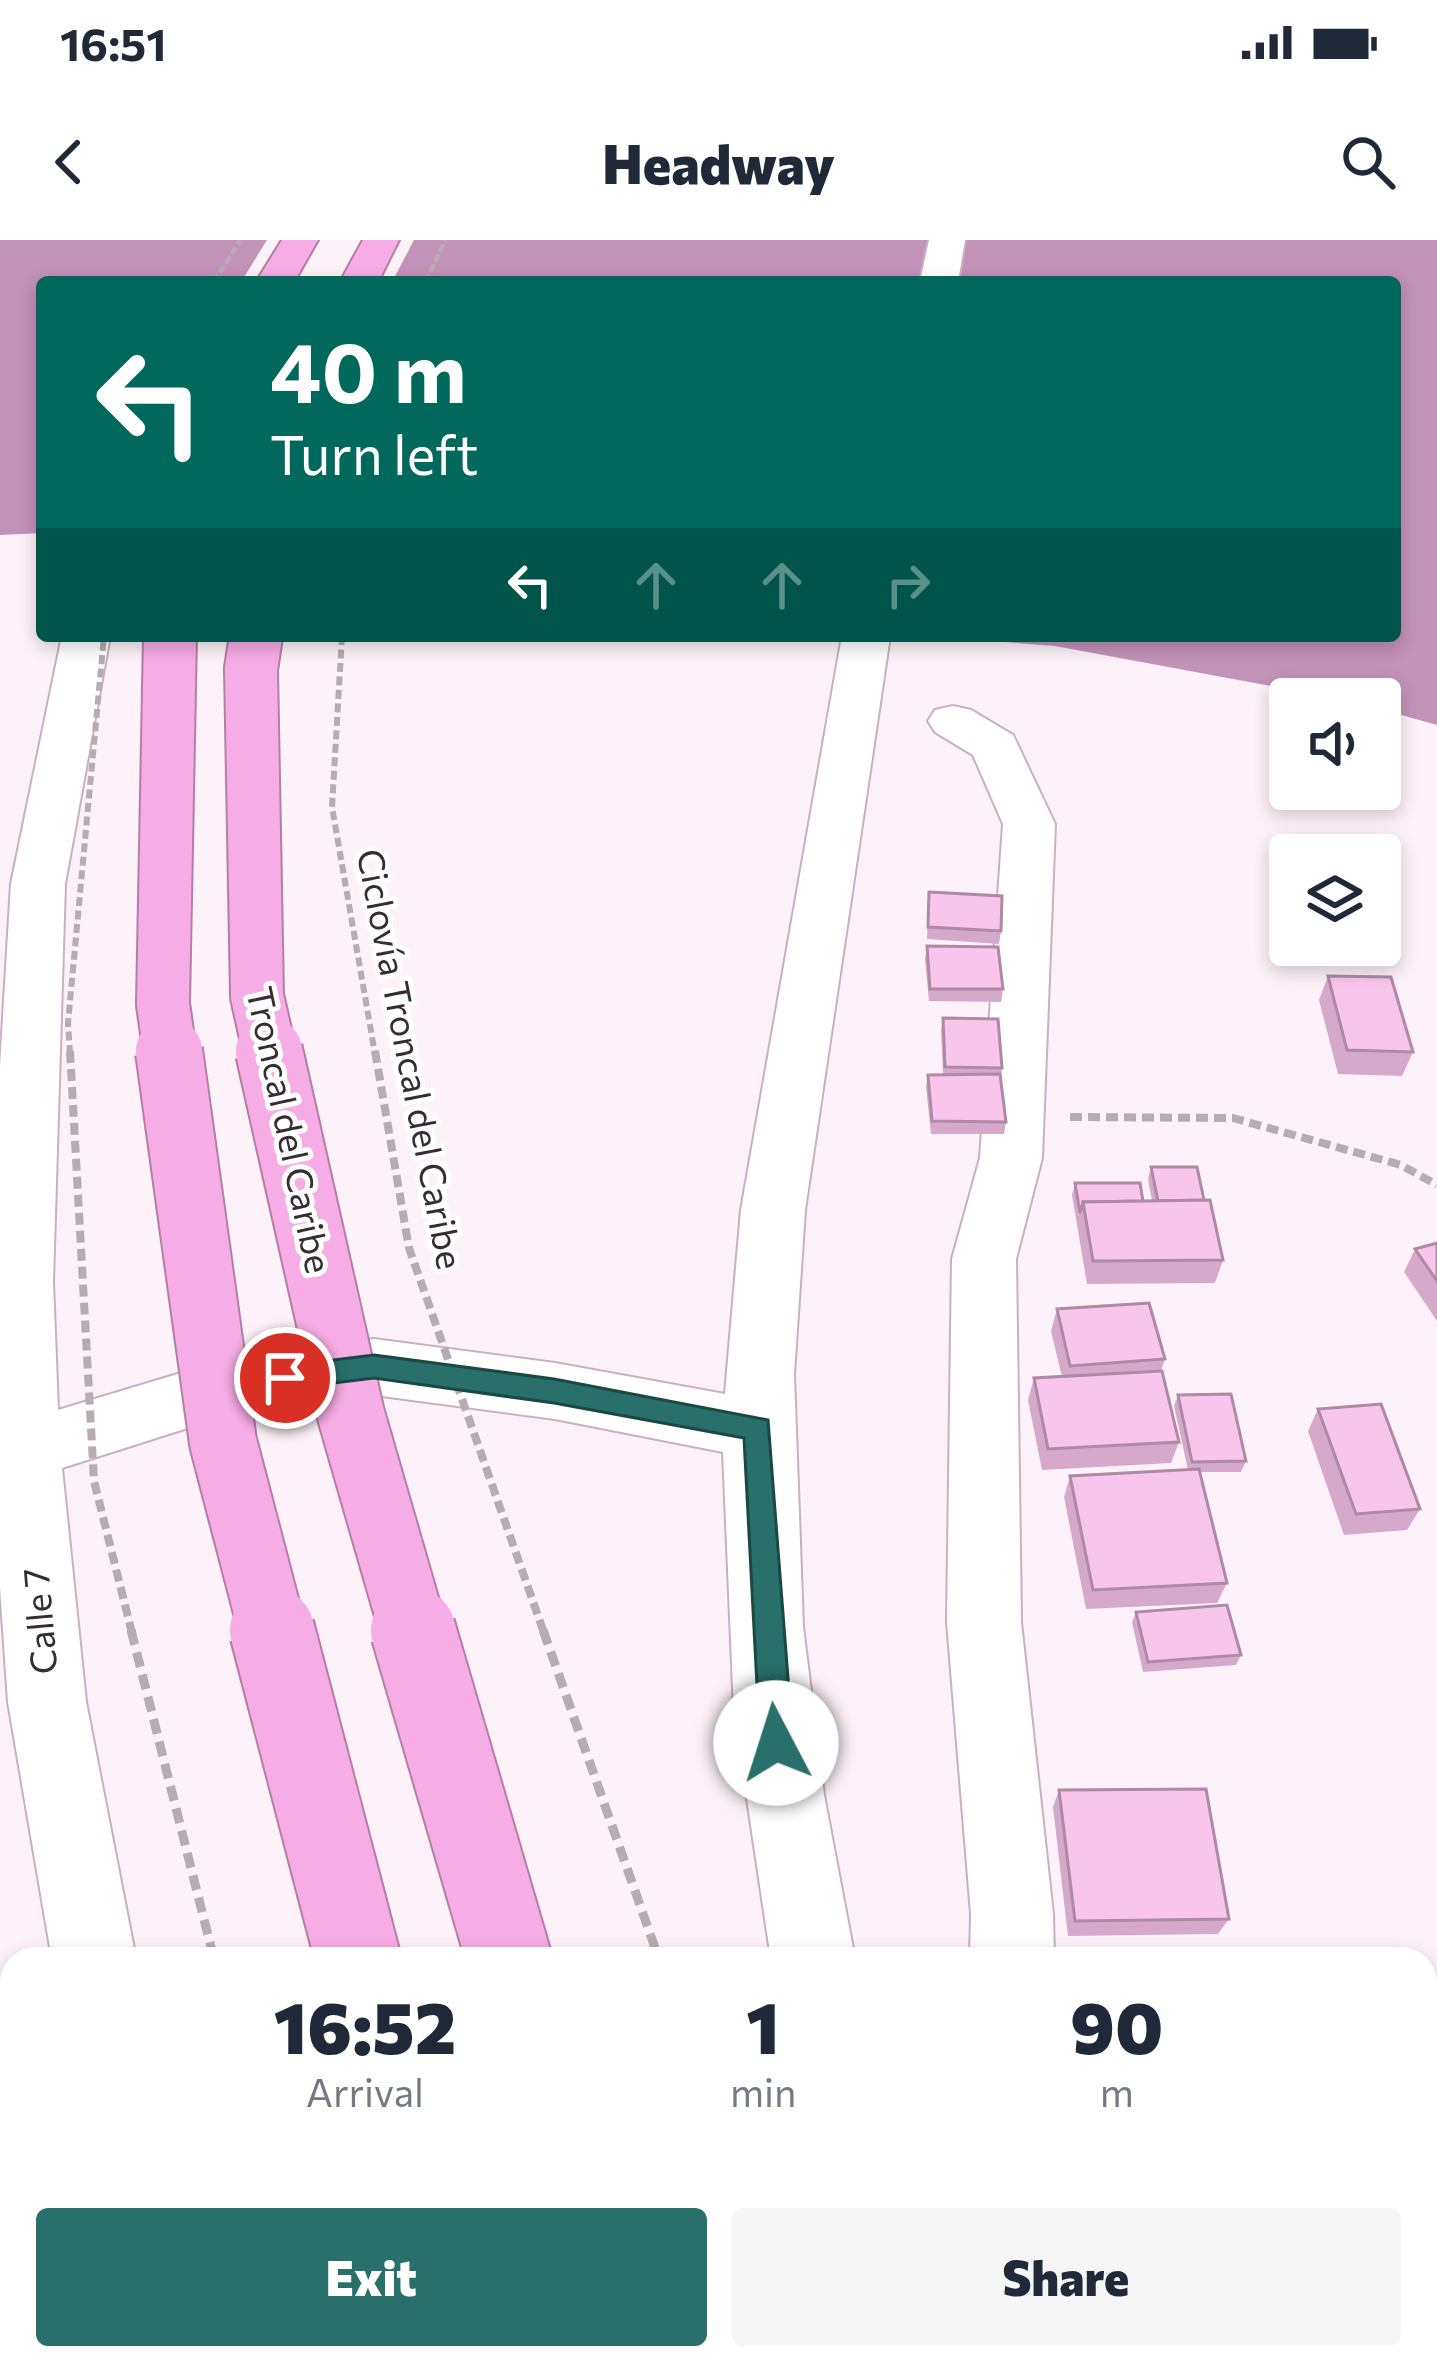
<!DOCTYPE html>
<meta charset="utf-8">
<style>
:root{--surface:#fff;--page:#f6f6f7;--text:#1f2937;--muted:#747a83;--accent:#287069}
body{margin:0;font-family:Commissioner,sans-serif;background:var(--page);color:var(--text);height:100vh;display:flex;flex-direction:column;font-size:45px;white-space:nowrap}
*{box-sizing:border-box;margin:0}
p{font-size:39px;color:var(--muted)}
.icon{flex:none;width:66px;height:66px;fill:none;stroke:currentColor;stroke-width:2;stroke-linecap:round;stroke-linejoin:round}
.map{position:relative;flex:1;overflow:hidden}
.drawer{position:absolute;left:0px;top:1707px;width:1437px;height:423px;display:flex;flex-direction:column;background:var(--surface);border-radius:36px 36px 0 0;box-shadow:0 6px 18px #0003}
.drawer>*{flex:none}
.hud{position:absolute;left:36px;top:36px;width:1365px;height:366px;border-radius:12px;box-shadow:0 6px 18px #0003;background:#00695c;color:#fff;overflow:hidden}
.tools{position:absolute;left:1269px;top:438px;display:grid;gap:24px}
.tools a{display:grid;place-items:center;width:132px;height:132px;border-radius:12px;background:var(--surface);box-shadow:0 6px 18px #0003;font-size:60px}
.pin{position:absolute;display:grid;place-items:center;width:102px;height:102px;color:#fff;margin:-51px;border:6px solid #fff;border-radius:50%;box-shadow:0 3px 12px #0007}
.me{position:absolute;width:132px;margin:-66px;rotate:355deg;stroke-linejoin:round;filter:drop-shadow(0 0 9px #0008)}
.turn{display:flex;align-items:center;gap:42px;height:252px;padding:0 36px;font-size:54px}
.turn .icon{width:156px;height:156px;stroke-width:2.5}
.turn b{display:block;font-size:84px;line-height:102px}
.lanes{display:flex;align-items:center;height:114px;padding:0 36px;background:#0003;justify-content:center;gap:60px;direction:ltr}
.lanes .off{opacity:.35}
.eta{display:flex;justify-content:space-evenly;align-items:center;height:204px;text-align:center}
.eta b{font-size:72px;font-weight:800;line-height:84px}
.cta{display:flex;gap:24px;margin-top:auto;padding:24px 36px}
.cta a{flex:1;height:138px;border-radius:12px;background:var(--accent);color:#fff;font-size:48px;font-weight:800;line-height:138px;text-align:center}
.cta a+a{background:var(--page);color:var(--text)}
.status{display:flex;justify-content:space-between;align-items:center;height:84px;padding:0 60px;background:var(--surface);direction:ltr}
.status svg{height:33px;fill:currentColor}
header{display:flex;justify-content:space-between;align-items:center;height:156px;padding:0 36px;background:var(--surface);font-size:54px;font-weight:800}
.map>svg:first-child{display:block}
</style>
<div class="status"><b>16:51</b><svg viewBox="0 0 49 12"><path d="M0 12V9h3v3zM5 12V6h3v6zM10 12V3h3v9zM15 12V0h3v12zM26 1h20v11H26zM47 4h2v5h-2z"/></svg></div>
<header><svg class="icon" aria-label="back" viewBox="0 0 24 24"><path d="M15 5l-7 7 7 7"/></svg>Headway<svg class="icon" aria-label="search" viewBox="0 0 24 24"><circle cx="10" cy="10" r="6"/><path d="M15 15l6 6"/></svg></header>
<div class="map">
<svg width="1437" height="2129" viewBox="0 0 1437 2129">
<rect width="100%" height="100%" fill="#fdf2f9"/>
<path fill="#c392b7" d="M0,0h1437v485l-57,-16v-10h-39l-286,-53 -125,-10h465v-354h-1353v251l-42,2z"/>
<path fill="#fdf2f9" d="M267,0h147l-22,42h-151z"/>
<g fill="none" stroke-linecap="round" stroke-linejoin="round">
<defs>
<g id="street">
<path d="M929,0h36l-7,42h-38z"/>
<path d="M62,396h48l-45,248 -12,398 5,128 183,-55 133,-16 181,24 170,31 16,-184 101,-574h48l-85,574 -11,164 9,253 21,168 31,164h-84l-37,-247 -11,-260 -168,-33 -181,-24 -133,16 -179,57 24,234 50,257h-84l-44,-257 -8,-115v-520l11,-183z"/>
<path d="M953,466l18,4 42,25 42,89 -13,334 -26,101 5,363 32,292 1,45h-84l1,-45 -24,-292 5,-363 28,-101 23,-334 -30,-69 -38,-23 -7,-11 7,-11z"/>
<path d="M116,2118h96l1,11h-96z"/>
<path d="M877,2118h162l-1,11h-158z"/>
</g>
<g id="highway">
<path d="M282,0h36l-24,42h-38z"/>
<path d="M363,0h36l-21,42h-38z"/>
<path d="M428,2118h96l3,11h-96z"/>
<path d="M598,2118h96l4,11h-96z"/>
</g>
</defs>
<use href="#street" stroke="#cab0c3" stroke-width="4"/>
<use href="#highway" stroke="#b37fa6" stroke-width="4"/>
<g stroke="#b7acb3" stroke-width="4.5" stroke-dasharray="8 3" stroke-linecap="butt">
<path d="M214,42l26,-41"/>
<path d="M426,42l19,-42"/>
</g>
<path stroke="#b7acb3" stroke-width="8" stroke-dasharray="12 6" stroke-linecap="butt" d="M1070,877l163,1 168,47 36,20"/>
<g stroke="#b7acb3" stroke-width="9" stroke-dasharray="15 8" stroke-linecap="butt">
<path d="M314,2118l2,11"/>
<path d="M804,2118l4,11"/>
</g>
<use href="#street" fill="#fff" fill-rule="evenodd"/>
<use href="#highway" fill="#f6ace4" fill-rule="evenodd"/>
<defs>
<g id="highway-bridge-far2">
<path d="M256,396l-5,33 6,327 13,58"/>
<path d="M170,814l-7,-50 7,-368"/>
</g>
<g id="highway-bridge-far1">
<path d="M169,811l54,391 50,191"/>
<path d="M269,811l82,364 63,218"/>
</g>
<g id="highway-bridge">
<path d="M272,1390l86,329"/>
<path d="M413,1390l96,329"/>
</g>
</defs>
<use href="#highway-bridge-far2" stroke="#b37fa6" stroke-width="56" stroke-linecap="butt"/>
<use href="#highway-bridge-far1" stroke="#b37fa6" stroke-width="70" stroke-linecap="butt"/>
<use href="#highway-bridge" stroke="#b37fa6" stroke-width="88" stroke-linecap="butt"/>
<g stroke="#b7acb3" stroke-width="6" stroke-dasharray="9 4.5" stroke-linecap="butt">
<path d="M342,396l-10,171 43,247"/>
<path d="M70,814l-2,-31 36,-387"/>
</g>
<g stroke="#b7acb3" stroke-width="8" stroke-dasharray="12 6" stroke-linecap="butt">
<path d="M70,811l24,430 38,152"/>
<path d="M375,811l34,197 135,385"/>
</g>
<g stroke="#b7acb3" stroke-width="9" stroke-dasharray="15 8" stroke-linecap="butt">
<path d="M131,1390l83,329"/>
<path d="M543,1390l116,329"/>
</g>
<use href="#highway-bridge-far2" stroke="#f6ace4" stroke-width="52"/>
<use href="#highway-bridge-far1" stroke="#f6ace4" stroke-width="66"/>
<use href="#highway-bridge" stroke="#f6ace4" stroke-width="84"/>
</g>
<g fill="#d6a9ca">
<path d="M929,652l72,39 -2,13 -72,-5z"/>
<path d="M927,706l76,43 -2,13 -72,-1 -4,-42z"/>
<path d="M1328,736l85,76 -11,24 -64,-2 -19,-74z"/>
<path d="M943,778l59,50 -1,8 5,46 -2,12h-73l-5,-47 2,-12h15l-2,-45z"/>
<path d="M1151,927l53,33 19,60 -8,23 -128,1 -15,-89 3,-12 68,18h9l-4,-22z"/>
<path d="M1437,1003v78l-33,-49 11,-23z"/>
<path d="M1057,1069l108,50 -4,12 18,71 -8,21 -129,7 -14,-70 6,-22 28,-1 -11,-46z"/>
<path d="M1178,1155l68,66 -5,11h-41l27,111 -10,20 -131,6 -22,-112 6,-21 118,-6 -14,-64z"/>
<path d="M1318,1169l102,100 -13,21 -63,5 -36,-104z"/>
<path d="M1136,1372l105,43 -5,10 -93,7 -11,-50z"/>
<path d="M1059,1550l170,129 -11,15 -150,2 -15,-129z"/>
<path d="M1181,2118h166l2,11h-167z"/>
</g>
<g fill="#ae8aa4">
<path d="M0,1886l7,5 -7,41z"/>
<path d="M12,2093v25h21l-2,11h-26z"/>
</g>
<g fill="#f9c5eb" stroke="#ae8aa4" stroke-width="3">
<path d="M929,652l73,4 -1,35 -73,-4z"/>
<path d="M927,706l71,1 5,42h-73z"/>
<path d="M1328,736l63,1 22,75 -66,-2z"/>
<path d="M943,778l55,1 4,49 -57,-1z"/>
<path d="M1000,834l6,48 -74,-1 -4,-46z"/>
<path d="M1151,927h46l7,33 -46,1z"/>
<path d="M1075,943h65l3,18 -60,1 -3,11z"/>
<path d="M1210,960l13,60 -130,1 -10,-59z"/>
<path d="M1437,1003v38l-22,-32z"/>
<path d="M1149,1063l16,56 -95,7 -13,-57z"/>
<path d="M1162,1131l17,71 -131,7 -14,-71z"/>
<path d="M1231,1154l15,67 -54,1 -14,-67z"/>
<path d="M1381,1164l39,105 -64,5 -38,-105z"/>
<path d="M1199,1229l28,114 -134,7 -23,-114z"/>
<path d="M1227,1365l14,50 -93,7 -12,-50z"/>
<path d="M1206,1549l23,130 -154,2 -16,-131z"/>
<path d="M1128,1717l41,2h-41z"/>
<path d="M12,2093l-7,36h-5v-35z"/>
<path d="M1192,2118h155l2,11h-97l-59,-4z"/>
</g>
<path fill="#287069" stroke="#1a4944" stroke-width="3" d="M374,1115l180,24 214,41 25,323 -5,11 -12,5 -11,-5 -5,-11 -16,-305 -190,-35 -180,-25 -89,11 -10,-3 -4,-8 4,-9 10,-3z"/>
<g text-anchor="middle" stroke-width="10" stroke-linejoin="round" paint-order="stroke">
<g font-size="36" fill="#362c33" stroke="#fff">
<text transform="translate(410 819) rotate(79)" y="13">Ciclovía Troncal del Caribe</text>
<text transform="translate(289 890) rotate(78)" y="13">Troncal del Caribe</text>
<text transform="translate(40 1381) rotate(-95)" y="13">Calle 7</text>
</g>
</g>
</svg>
<div class="tools">
<a><svg class="icon" aria-label="sound" viewBox="0 0 24 24"><path d="M4 9h4l5-4v14l-5-4H4zM17 9q2 3 0 6"/></svg></a>
<a><svg class="icon" aria-label="layers" viewBox="0 0 24 24"><path d="M12 4l9 5-9 5-9-5zM3 14l9 5 9-5"/></svg></a>
</div>
<div class="pin" style="left:285px;top:1138px;background:#d93025"><svg class="icon" aria-label="arrive" viewBox="0 0 24 24"><path d="M6 21V4h12l-3 4 3 4H6"/></svg></div>
<svg class="me" style="left:776px;top:1503px" viewBox="-20 -20 40 40"><circle r="19" fill="#fff"/><path d="M0-13L10 11 0 6-10 11z" fill="#287069"/></svg>
<div class="hud">
<div class="turn"><svg class="icon" aria-label="left" viewBox="0 0 24 24"><path d="M17 20v-9H6M10 6l-5 5 5 5"/></svg><div><b>40 m</b>Turn left</div></div>
<div class="lanes"><svg class="icon" aria-label="left" viewBox="0 0 24 24"><path d="M17 20v-9H6M10 6l-5 5 5 5"/></svg><svg class="icon off" aria-label="ahead" viewBox="0 0 24 24"><path d="M12 20V5M6 11l6-6 6 6"/></svg><svg class="icon off" aria-label="ahead" viewBox="0 0 24 24"><path d="M12 20V5M6 11l6-6 6 6"/></svg><svg class="icon off" aria-label="right" viewBox="0 0 24 24"><path d="M7 20v-9h11M14 6l5 5-5 5"/></svg></div>
</div>
<section class="drawer">
<div class="eta">
<div><b>16:52</b><p>Arrival</p></div>
<div><b>1</b><p>min</p></div>
<div><b>90</b><p>m</p></div>
</div>
<div class="cta"><a>Exit</a><a>Share</a></div>
</section>
</div>
